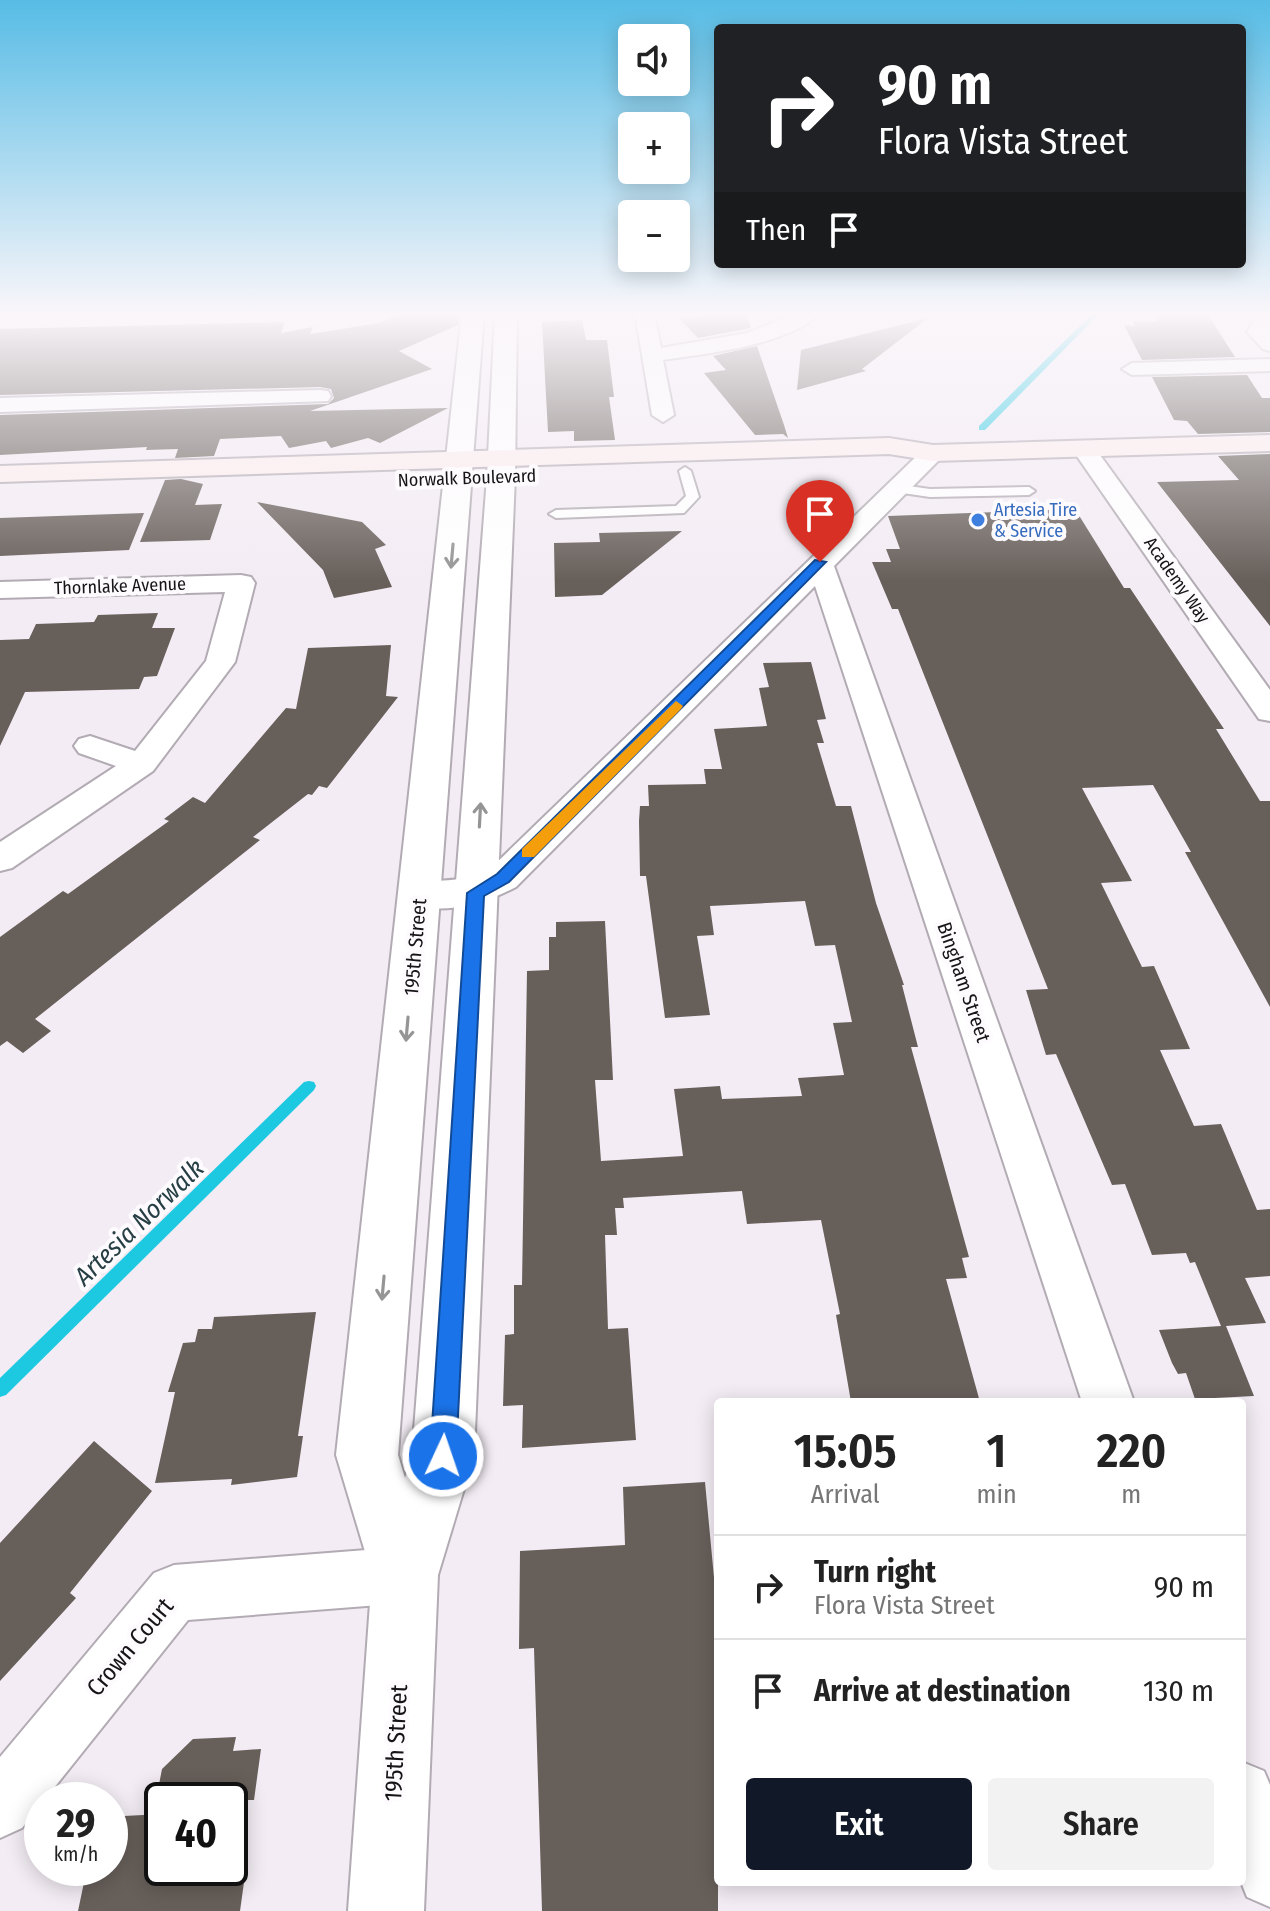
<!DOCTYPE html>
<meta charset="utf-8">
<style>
:root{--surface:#fff;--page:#f2f2f2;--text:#222;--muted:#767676;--line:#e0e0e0;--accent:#111827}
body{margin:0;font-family:"Fira Sans Condensed",sans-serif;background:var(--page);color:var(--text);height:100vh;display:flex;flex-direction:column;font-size:30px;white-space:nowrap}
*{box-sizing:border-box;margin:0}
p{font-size:26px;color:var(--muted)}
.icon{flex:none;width:44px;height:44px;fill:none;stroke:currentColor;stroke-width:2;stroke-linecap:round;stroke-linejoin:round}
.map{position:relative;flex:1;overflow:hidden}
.side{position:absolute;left:714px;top:1398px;width:532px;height:488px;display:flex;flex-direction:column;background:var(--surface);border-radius:8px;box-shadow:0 4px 20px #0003}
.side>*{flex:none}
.guide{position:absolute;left:714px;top:24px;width:532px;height:244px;border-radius:8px;box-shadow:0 4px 20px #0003;background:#202124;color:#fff;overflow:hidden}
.tools{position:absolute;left:618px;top:24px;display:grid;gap:16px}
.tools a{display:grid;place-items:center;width:72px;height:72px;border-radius:8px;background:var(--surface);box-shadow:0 4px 20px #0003;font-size:40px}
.speed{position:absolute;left:24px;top:1782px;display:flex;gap:16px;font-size:40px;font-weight:700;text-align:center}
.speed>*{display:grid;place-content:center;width:104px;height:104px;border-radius:50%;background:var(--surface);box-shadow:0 4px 20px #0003;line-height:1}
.speed small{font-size:20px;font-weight:400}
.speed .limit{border:4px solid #111;border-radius:12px;background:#fff;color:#111}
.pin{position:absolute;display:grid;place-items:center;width:68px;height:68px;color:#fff;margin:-82px -34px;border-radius:50% 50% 50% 0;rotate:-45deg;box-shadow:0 0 8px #0007}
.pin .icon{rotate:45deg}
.me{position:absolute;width:88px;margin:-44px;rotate:3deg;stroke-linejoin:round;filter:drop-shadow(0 0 6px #0008)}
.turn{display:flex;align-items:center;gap:28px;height:168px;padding:0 32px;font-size:36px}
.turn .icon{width:104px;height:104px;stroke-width:2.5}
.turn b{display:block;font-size:56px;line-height:68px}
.then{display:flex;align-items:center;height:76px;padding:0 32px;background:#0003;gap:16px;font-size:30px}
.eta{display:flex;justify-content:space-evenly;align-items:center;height:136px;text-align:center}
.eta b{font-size:48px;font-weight:600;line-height:56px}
.button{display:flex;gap:16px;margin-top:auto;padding:16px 32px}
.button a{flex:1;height:92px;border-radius:8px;background:var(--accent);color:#fff;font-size:32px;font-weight:600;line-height:92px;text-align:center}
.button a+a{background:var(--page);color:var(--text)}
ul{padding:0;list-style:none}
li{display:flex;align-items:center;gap:24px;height:104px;padding:0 32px;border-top:2px solid var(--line)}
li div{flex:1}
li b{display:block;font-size:30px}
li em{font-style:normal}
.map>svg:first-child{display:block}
</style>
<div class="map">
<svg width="1270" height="1911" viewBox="0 0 1270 1911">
<rect width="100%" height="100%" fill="#f3ecf4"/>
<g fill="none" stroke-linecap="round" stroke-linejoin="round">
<g fill="#1dc8e1" fill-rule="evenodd">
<path d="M1093,313h7l-115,117h-6v-4z"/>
<path d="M309,1081l5,1 2,4 -2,4 -308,305 -6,2v-19l304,-296z"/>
</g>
</g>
<g fill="#675f5a">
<path d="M401,313h58l-1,12 -59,26 33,18 -122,42 138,-3 -68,35 -12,-5 -37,10 -5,-7 -37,7 -8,-12 -61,3 -6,17 -39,2 3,-9 -32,1 1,-3 -147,8v-40l328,-11 6,-6 -3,-9 -11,-2 -320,8v-66l285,-7 -4,11 32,-6 -3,7 69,-11z"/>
<path d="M701,313h45l5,15 -53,10 -19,-20 23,-1z"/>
<path d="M1161,313h46l28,44 -93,3 -18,-35 11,1 -2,-5 22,1z"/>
<path d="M928,318l-66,51 4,2 -69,19 4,-40z"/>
<path d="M582,320l4,20h21l7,57h-5l6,43 -41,1v-10l-26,1 -6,-110z"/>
<path d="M757,346l27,79 4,13 -5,-4 -28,1 -51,-62 22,-3 -13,-14z"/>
<path d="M1247,375l15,23h8v34l-72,2 -11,-13 -13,-1 -22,-43z"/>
<path d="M1270,454v172l-113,-144 82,-2 -21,-24z"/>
<path d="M181,479l22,5 -8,21 27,-1 -12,36 -70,2 25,-62z"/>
<path d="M257,502l105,20 24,23 -11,4 17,38 -58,11 -11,-28z"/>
<path d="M1075,509l49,79h6l94,141h-8l44,72h10v206l-85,-155h6l-38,-67 -71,3 50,93 -31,2 41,84 12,-1 36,83 -30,1 34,76 27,-2 36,86 13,-1v67l-25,2 21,45 -40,3 28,70 -59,3 -9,-26 -8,1 -6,-11 -13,-33 62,-4 -26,-64 -5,1 -4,-10 -34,2 -27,-71 -13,1 -56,-131 -10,1 -20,-65 22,-1 -150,-380h-6l-20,-47h19l-5,-13h14l-12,-33z"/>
<path d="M144,513l-15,37 -129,6v-38z"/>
<path d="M682,531l-80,64 -47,2 -1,-54 46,-1 -1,-9z"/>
<path d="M158,613l-6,15h23l-18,48 -13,1 -5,12 -114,3 -25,54v-106l29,-1 7,-15 58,-2 4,-7z"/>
<path d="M391,645l-5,51 12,1 -71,91 -8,-2 -7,9 -4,-1 -55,43 7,3 -225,179 16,12 -28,22 -16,-12 -7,5v-109l63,-46 5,3 101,-73 -5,-2 29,-22 12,6 81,-95 10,1 12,-61z"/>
<path d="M811,662l15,57 -9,1 7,23h-7l19,63h15l25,97 28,82h-2l16,62h-7l58,210 -7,1 5,20 -21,1 34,123h-129l-15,-87 4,-1 -19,-94 -74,4 -5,-33 -119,7 1,10h-9l2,27h-12l3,94 20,-1 8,112 -114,8 1,-43 -20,1 2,-71 9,-1v-49h8l5,-314 22,-1v-33h7v-15l49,-1 8,159h-18l6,81 82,-5 -9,-67 46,-3 2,13 80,-3 -4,-18 46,-3 -11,-52 19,-1 -17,-77 -20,1 -10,-45 -95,5 4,29 -17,1 13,79 -45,3 -19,-142h-6l-1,-55 1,-15h9l-1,-21 58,-1 -2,-15h18l-8,-40 53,-3 -8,-38 10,-1 -6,-24z"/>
<path d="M316,1312l-18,124h5l-6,41 -66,8 1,-6 -77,4 20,-91h-7l15,-49 12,-1 3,-13h14l2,-12z"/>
<path d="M94,1441l58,50 -82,102 6,5 -76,83v-138z"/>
<path d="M705,1482l13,138v291h-176l-8,-263 -15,1 1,-98 105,-6 -2,-58z"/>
<path d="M236,1737l-3,14 28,-2 -7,51h-98l6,-31 31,-30z"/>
<path d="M162,1814v54h84l-6,43h-162l9,-43h23v-20l8,-1 6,-31z"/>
</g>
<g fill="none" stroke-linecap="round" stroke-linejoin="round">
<defs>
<g id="service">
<path d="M685,467l6,4 8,26 -15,16 -128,5 -7,-4 7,-4 120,-4 10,-10 -7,-25z"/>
<path d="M894,484l36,5 99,-2 6,4 -6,4 -99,2 -41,-6v-6z"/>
</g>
<g id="minor">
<path d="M635,313h19l7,35 86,-15 49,-20h24c-30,32 -115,41 -157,47l11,55 -11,7 -11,-7z"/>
<path d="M1259,313h11v38l-7,-2 -16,-17z"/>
<path d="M1270,359v12l-138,4 -10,-6 10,-6z"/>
<path d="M320,390l8,1 3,5 -3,5 -328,11v-14z"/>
<path d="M1084,442l8,2 178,246v31l-11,-2 -187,-270z"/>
<path d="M933,446l12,7 -4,5 -107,108 300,836h-52l-267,-816 -299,301c-34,18 -72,28 -110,17l-5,-9 5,-9c31,-9 54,-1 84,-17l435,-421z"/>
<path d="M241,575l10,2 4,6 -20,79 -82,109 -141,97 -12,3v-29l116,-76 -37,-13 -5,-7 5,-7 11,-3 45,15 71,-90 19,-69 -225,6v-16z"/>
<path d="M405,1547l20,8 8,20 -8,20 -20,8 -217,17 -166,208 -22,10v-81l154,-184 20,-8z"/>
<path d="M1242,1762l22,9 6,14v122l-23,-10 -6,-15z"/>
</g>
<path id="tertiary" d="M462,313h22l-86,1142 7,23 7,-22 75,-979 8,-164h22l-2,164 -41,979 -36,119 -14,336h-76l24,-336 -36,-120z"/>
<path id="secondary" d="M1270,435v16l-337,10 -44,-7 -889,28v-16l889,-28 44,7z"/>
</defs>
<use href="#service" stroke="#b2abb3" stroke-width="4"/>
<use href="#minor" stroke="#b2abb3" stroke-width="4"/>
<use href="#tertiary" stroke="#b2abb3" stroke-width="4"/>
<use href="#secondary" stroke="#b2abb3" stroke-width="4"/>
<use href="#service" fill="#fff" fill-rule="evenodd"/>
<use href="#minor" fill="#fff" fill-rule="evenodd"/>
<use href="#tertiary" fill="#fff" fill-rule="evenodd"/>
<use href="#secondary" fill="#fceeef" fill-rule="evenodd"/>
</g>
<defs><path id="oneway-shaft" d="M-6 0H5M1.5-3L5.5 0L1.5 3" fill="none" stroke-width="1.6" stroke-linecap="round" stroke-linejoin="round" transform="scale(2)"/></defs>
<g stroke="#969596">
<use href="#oneway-shaft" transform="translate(452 556) rotate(95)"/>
<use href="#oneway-shaft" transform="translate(480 815) rotate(-87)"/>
<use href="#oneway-shaft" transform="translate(407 1029) rotate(95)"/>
<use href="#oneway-shaft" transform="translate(383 1288) rotate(95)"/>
</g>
<linearGradient id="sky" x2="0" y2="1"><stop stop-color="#57bce5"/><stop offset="0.54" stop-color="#faf6fa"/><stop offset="1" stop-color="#faf6fa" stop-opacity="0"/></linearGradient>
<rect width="1270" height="581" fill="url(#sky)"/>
<path fill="#1a73e8" stroke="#114b97" stroke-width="2" d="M815,560l11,2 -317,320 -25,14 -28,560 -4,9 -9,3 -9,-3 -4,-9 37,-563 30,-19z"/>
<path fill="#f59e0b" d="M676,701l7,5 -2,3 -147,148h-12v-8z"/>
<circle fill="#3f7fe0" stroke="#fefbfe" stroke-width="3" cx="978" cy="520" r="8"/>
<g text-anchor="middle" stroke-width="8" stroke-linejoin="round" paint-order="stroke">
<g font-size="18" fill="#161416" stroke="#fefbfe">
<text transform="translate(467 478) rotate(-2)" y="6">Norwalk Boulevard</text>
<text transform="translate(1177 580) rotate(55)" y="6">Academy Way</text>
<text transform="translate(120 586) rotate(-2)" y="6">Thornlake Avenue</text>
</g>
<g font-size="18" fill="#366cbe" stroke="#fefbfe" text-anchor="start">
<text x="994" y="516">Artesia Tire<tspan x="994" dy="21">&amp; Service</tspan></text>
</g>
<g font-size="20" fill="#161416" stroke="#fefbfe">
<text transform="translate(415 947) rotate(-85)" y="7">195th Street</text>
<text transform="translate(964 982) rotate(71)" y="7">Bingham Street</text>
</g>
<g font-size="24" fill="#161416" stroke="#fefbfe">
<text transform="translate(130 1647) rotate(-50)" y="8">Crown Court</text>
<text transform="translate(396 1743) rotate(-87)" y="8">195th Street</text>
</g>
<g font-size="26" font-style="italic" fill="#263f44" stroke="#fefbfe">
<text transform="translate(139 1222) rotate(-44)" y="9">Artesia Norwalk</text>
</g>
</g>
</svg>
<div class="tools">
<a><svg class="icon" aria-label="sound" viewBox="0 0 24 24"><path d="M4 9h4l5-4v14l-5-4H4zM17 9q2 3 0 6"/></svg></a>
<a>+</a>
<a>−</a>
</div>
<div class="speed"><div>29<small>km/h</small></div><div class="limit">40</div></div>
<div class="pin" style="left:820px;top:562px;background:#d93025"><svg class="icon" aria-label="arrive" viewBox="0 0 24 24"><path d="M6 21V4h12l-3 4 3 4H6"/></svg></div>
<svg class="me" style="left:443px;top:1456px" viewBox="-20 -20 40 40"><circle r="17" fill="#1a73e8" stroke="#fff" stroke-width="3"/><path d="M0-11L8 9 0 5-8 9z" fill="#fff"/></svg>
<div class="guide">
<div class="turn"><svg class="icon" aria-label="right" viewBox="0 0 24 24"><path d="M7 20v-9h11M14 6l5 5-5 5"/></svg><div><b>90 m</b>Flora Vista Street</div></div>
<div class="then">Then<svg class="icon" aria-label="arrive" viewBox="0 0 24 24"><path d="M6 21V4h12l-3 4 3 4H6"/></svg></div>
</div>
<section class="side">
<div class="eta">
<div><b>15:05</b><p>Arrival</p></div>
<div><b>1</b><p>min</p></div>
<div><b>220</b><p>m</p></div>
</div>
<ul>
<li><svg class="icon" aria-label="right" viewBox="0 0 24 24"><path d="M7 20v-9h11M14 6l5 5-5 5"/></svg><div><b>Turn right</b><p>Flora Vista Street</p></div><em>90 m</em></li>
<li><svg class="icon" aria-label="arrive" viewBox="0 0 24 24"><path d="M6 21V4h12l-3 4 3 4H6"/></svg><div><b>Arrive at destination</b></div><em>130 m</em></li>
</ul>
<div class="button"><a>Exit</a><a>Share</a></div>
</section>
</div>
